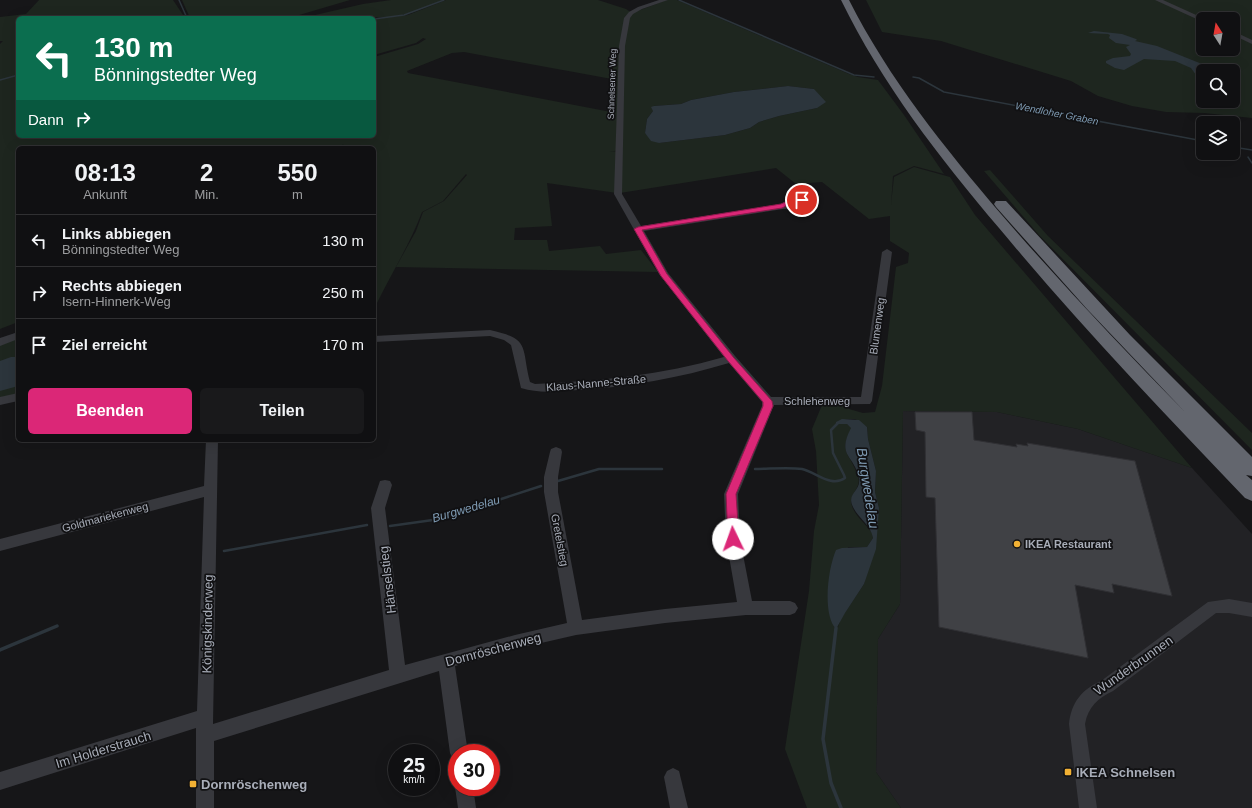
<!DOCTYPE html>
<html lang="de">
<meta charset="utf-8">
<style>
:root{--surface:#101012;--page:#19191b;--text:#f1f3f6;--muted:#9c9d9f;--line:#303032;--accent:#db2777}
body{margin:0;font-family:Helvetica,sans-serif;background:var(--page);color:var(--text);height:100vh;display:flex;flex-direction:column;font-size:15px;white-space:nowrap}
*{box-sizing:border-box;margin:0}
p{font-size:13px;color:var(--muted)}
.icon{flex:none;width:22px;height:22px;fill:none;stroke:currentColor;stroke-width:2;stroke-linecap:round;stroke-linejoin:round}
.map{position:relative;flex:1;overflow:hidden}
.drawer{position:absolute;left:16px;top:146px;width:360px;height:296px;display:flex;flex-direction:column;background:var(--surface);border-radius:6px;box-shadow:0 4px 16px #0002,0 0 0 1px var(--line)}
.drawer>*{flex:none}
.top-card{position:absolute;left:16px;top:16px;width:360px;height:122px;border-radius:6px;box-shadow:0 4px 16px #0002,0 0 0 1px var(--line);background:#0b6e4f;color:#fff;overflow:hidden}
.needle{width:26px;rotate:349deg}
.buttons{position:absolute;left:1196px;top:12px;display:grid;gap:8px}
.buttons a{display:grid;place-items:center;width:44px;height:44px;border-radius:6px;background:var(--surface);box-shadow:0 4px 16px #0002,0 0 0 1px var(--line);font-size:20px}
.speed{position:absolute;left:388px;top:744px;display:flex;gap:8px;font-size:20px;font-weight:700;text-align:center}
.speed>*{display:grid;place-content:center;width:52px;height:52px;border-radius:50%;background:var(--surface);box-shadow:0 4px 16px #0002,0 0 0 1px var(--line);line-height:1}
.speed small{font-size:10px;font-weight:400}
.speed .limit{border:6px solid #d22;background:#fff;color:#111}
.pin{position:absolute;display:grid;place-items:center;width:34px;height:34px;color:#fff;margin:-17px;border:2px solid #fff;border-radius:50%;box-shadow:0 1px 4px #0007}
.me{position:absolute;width:44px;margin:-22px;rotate:357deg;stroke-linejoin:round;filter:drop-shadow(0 0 3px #0008)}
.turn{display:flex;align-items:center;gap:14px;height:84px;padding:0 12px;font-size:18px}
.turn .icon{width:52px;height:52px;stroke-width:2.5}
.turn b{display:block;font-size:28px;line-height:34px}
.then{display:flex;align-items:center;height:38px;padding:0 12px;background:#0003;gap:8px;font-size:15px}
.eta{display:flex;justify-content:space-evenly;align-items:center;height:68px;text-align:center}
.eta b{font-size:24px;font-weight:600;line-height:28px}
.primary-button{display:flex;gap:8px;margin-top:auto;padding:8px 12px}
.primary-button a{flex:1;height:46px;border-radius:6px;background:var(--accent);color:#fff;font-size:16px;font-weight:600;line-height:46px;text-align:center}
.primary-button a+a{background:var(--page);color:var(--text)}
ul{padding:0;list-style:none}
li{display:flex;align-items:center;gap:12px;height:52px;padding:0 12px;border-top:1px solid var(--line)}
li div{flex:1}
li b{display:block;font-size:15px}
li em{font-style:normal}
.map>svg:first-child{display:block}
</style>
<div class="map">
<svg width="1252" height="808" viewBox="0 0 1252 808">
<rect width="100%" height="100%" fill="#161618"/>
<path fill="#222225" d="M903,411l94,1 81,17 114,39 60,66v274h-351l-25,-36 2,-133 22,-35z"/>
<g fill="#1e261f" fill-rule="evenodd">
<path d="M39,0h134l12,18h-167v56l-10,4 10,-3v61h356v-9l8,-5 -8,5v-70l44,-13 8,-5 -3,-1 -7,5 -42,12v-36l34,-4 38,-15h152l28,9 6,4 35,-13h10l172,74 9,3 20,3 26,35 40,59 -30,-8 -21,10 -2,29 3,-28 20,-10 36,10 25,38 217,253 -114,-39 -81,-17 -94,-1 -3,193 -22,35 -2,133 25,36h-94l-22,-59 24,-158 5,-60 5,-26 -3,-54 -4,-22 10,-24h26l1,4 14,4 12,-1 7,-26 14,-119 12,-4 1,-10 -19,-12v-25l-21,3 -47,-37 -26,2 -20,-16 -156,25v-43l-11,2 10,-1 -2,42 -70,-10 5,43 -37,2 -1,12h33l2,11 51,-5 6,8 35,-4 17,22 -262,-5 20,-36 7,-19 21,-11 23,-26 -1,-1 -23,27 -21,11c-12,32 -31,62 -46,93h-2v-157h-36l6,-4 -8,4h-318v174l-18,7v-285l3,-3h-3v-24l26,-3zM464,52l148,27 -1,33 -203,-39 -1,-2 45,-18zM788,86l26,3 3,19 -38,8 -20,6 -9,6 -25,7 -66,8 -14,-10 2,-14 6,-8 1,-5 27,-2 10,-4 43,-8zM846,419h9l12,8 1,12 8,32 -1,21 4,16 -15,76 -24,36 -2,8 10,-81h19l6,-9 -1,-5c-6,-9 -17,-17 -20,-27 -4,-12 10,-18 6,-29 -6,-22 -21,-24 -6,-49l-5,-4h-11z"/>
<path d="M182,0h168l-61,18h-99z"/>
<path d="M391,0h52l-29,12 -21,5 -91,1 61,-14z"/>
<path d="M866,0h386v118l-48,-5 -38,-1 -34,-6 -34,-10 -27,-15 -130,-40 -59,-9zM1203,19h30v30h-30zM1203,71h30v30h-30z"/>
<path d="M990,170l58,66 204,197v17l-213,-215 -55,-64z"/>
<path d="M18,337v57l-18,5v-55z"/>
</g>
<g fill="#2c353c">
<path d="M1094,31l28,3 14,5 1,1 -2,1 22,5 55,22 -4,3h-5v8h-4l-8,-11 -16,-7 -31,-2 -20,11 -9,-2 -9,-5v-2l7,-3 17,-2 1,-2 -5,-7 4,-2 -14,-2 -7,-5 1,-3 -2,-1 -20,-1z"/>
<path d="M788,86l26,3 12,13 -9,6 -38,8 -20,6 -9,6 -25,7 -66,8 -8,-2 -6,-8 2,-14 6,-8 -2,-4 3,-1 27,-2 10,-4 43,-8z"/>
<path d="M11,357h7v29l-18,5v-30z"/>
<path d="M842,419l17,1 8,7 1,12 8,32 -1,21 4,16 -3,41 -12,35 -19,29 -9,16c-14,-15 -8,-61 0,-79l6,-2 25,-1 6,-9c-2,-13 -15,-20 -20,-31 -7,-14 8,-16 6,-28 -4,-24 -23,-22 -8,-51l-4,-4h-11v-2z"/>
</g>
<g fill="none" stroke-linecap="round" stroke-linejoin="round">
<g stroke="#2c353c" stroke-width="1.5">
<path d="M179,0l8,18"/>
<path d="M679,0l175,75 20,2"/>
<path d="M374,19l30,-4 40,-15"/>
<path d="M913,77l6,1 25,14 259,49"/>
<path d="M0,80l18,-5"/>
<path d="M1233,147l19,3"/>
<path d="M1248,157l4,6"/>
</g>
<g stroke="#2c353c" stroke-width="2.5">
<path d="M755,469c14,0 33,-2 47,0 14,3 29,19 43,9l-1,-3 -11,-22 -2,-23 7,-7"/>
<path d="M558,481l41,-12h63"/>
<path d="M390,526l50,-7 101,-33"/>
<path d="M224,551l143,-26"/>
</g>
<g stroke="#2c353c" stroke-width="3.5">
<path d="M836,628l-13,111 8,44 10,25"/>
<path d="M0,650l57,-24"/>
</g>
</g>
<path fill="#404145" stroke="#303034" d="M915,412h57l2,28 43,7 -1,-3 12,2 -1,-3 108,18 37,135 -60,-12 2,9 -39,-8 13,73 -149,-31 -4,-129 -9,-1 -1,-65 -9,-2z"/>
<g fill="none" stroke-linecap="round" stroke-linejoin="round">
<g fill="#37383d" fill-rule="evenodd">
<path d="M659,0h9l-26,9 -9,5 -3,4 -5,28 -3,148 19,32 140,-22c9,-6 21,-11 29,-1l-7,5 -20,1 -139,22 24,42 67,83 36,41h90l21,-145 5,-3 5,3 -20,149 -2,3 -96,1 -36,89 2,45 12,62h38l5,2 3,5 -3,5 -5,2h-44l-81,8 -89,12 -61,14 -60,17 13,87h-11v8l-4,-2 -3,-6 -11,-82 -225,70v67h-18v-80l-196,62v-18l197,-61 7,-214 -204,54v-12l204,-53 2,-46h12l-5,284 176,-54 -18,-162 9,-27 5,-1 5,1 2,4 -7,23 20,157 110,-30 52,-12 -23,-131v-15l6,-25 1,-3 5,-2 5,2 1,3 -4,25v15l24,128 83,-11 72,-7 -11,-63 -2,-45 38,-88v-4l-33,-39c-50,15 -100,24 -151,27 -20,1 -38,4 -57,-2l-10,-43 -7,-5 -14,-4 -116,6v-6l116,-6c41,9 31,17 40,52l5,2c64,-3 127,-9 189,-27l-65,-83 -45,-80 5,-148 5,-28 5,-6 9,-5z"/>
<path d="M1155,0h8l42,19h-2v3l-2,-1z"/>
<path d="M1233,31l19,9v4l-19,-9z"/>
<path d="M18,332v7l-18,7v-8z"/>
<path d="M18,393v8l-18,4v-8z"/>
<path d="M1229,599l23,4v14l-23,-4h-13l-103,78c-15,7 -25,16 -28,33l12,84h-18l-10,-84c2,-21 13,-35 32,-43l107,-79z"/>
<path d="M673,768l6,3 9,37h-18l-6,-31 3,-6z"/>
<path d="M457,782v5h16l3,21h-18l-3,-21z"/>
</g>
<path fill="#63666e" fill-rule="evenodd" d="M841,0h8c40,79 95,147 152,214 59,68 121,134 184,198l-98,-103 -91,-102 -2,-3 2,-3h10l124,134 122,122v19l-6,-1 6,5v21l-7,-3c-84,-88 -168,-176 -246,-270 -60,-71 -117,-144 -158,-228z"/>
</g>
<path fill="#db2777" stroke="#8e194d" d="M794,198h8l3,2 -10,2 -13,6 -140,22 25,44 67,84 38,43 1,5 -37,88 3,45 -2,3 -4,2 -4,-2 -1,-3 -2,-45 37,-88v-4l-35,-41 -67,-85 -27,-47 4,-2 143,-23z"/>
<g fill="#f2b134" stroke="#111113" stroke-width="1.5">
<circle cx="1017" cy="544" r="4"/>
<rect x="1064" y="768" width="8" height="8" rx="2"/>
<rect x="189" y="780" width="8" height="8" rx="2"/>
</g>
<g text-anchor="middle" stroke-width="3.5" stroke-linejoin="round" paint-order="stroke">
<g font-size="9" fill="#a8adb8" stroke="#111113">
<text transform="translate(612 84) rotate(-88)" y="3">Schnelsener Weg</text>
</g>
<g font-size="10" font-style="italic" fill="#7f9bb3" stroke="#111113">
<text transform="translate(1057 113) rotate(11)" y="4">Wendloher Graben</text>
</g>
<g font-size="11" fill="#a8adb8" stroke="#111113">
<text transform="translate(877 326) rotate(-82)" y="4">Blumenweg</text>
<text transform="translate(596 383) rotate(-5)" y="4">Klaus-Nanne-Straße</text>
<text x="817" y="405">Schlehenweg</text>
<text transform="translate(105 517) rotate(-15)" y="4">Goldmariekenweg</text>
<text transform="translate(560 540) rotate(79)" y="4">Gretelstieg</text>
</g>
<g font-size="11" font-weight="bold" fill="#a8adb8" stroke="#111113" text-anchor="start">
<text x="1025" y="548">IKEA Restaurant</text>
</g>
<g font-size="12" font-style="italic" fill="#7f9bb3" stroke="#111113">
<text transform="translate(466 509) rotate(-16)" y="4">Burgwedelau</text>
</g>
<g font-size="13" fill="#a8adb8" stroke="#111113">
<text transform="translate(387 580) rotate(-97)" y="5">Hänselstieg</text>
<text transform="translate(207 624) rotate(-89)" y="5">Königskinderweg</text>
<text transform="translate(493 649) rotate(-15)" y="5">Dornröschenweg</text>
<text transform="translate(1133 665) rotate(-35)" y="5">Wunderbrunnen</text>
<text transform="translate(103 749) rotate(-17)" y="5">Im Holderstrauch</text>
</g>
<g font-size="13" font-weight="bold" fill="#a8adb8" stroke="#111113" text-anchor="start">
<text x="1076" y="777">IKEA Schnelsen</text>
<text x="201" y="789">Dornröschenweg</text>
</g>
<g font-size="14" font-style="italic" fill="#7f9bb3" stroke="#111113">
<text transform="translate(868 488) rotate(81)" y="5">Burgwedelau</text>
</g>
</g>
</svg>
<div class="buttons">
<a><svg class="needle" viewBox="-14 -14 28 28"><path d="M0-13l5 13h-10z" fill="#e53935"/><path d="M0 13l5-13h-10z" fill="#9c9d9f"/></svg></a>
<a><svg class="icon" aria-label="search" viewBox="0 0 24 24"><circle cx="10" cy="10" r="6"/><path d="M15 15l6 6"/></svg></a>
<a><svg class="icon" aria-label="layers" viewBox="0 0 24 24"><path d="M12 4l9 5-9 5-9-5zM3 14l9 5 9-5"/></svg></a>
</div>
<div class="speed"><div>25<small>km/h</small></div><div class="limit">30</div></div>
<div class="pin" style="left:802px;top:200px;background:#d93025"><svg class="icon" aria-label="arrive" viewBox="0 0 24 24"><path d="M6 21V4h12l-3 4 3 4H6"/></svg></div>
<svg class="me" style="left:733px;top:539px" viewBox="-20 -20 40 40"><circle r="19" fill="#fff"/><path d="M0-13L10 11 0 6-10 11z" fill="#db2777"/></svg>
<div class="top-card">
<div class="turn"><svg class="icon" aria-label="left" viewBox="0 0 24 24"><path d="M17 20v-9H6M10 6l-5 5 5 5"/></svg><div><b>130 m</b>Bönningstedter Weg</div></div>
<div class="then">Dann<svg class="icon" aria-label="right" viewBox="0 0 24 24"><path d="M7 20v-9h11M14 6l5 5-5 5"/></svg></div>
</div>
<section class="drawer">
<div class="eta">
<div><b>08:13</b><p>Ankunft</p></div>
<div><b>2</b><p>Min.</p></div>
<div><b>550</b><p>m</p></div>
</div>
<ul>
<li><svg class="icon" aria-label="left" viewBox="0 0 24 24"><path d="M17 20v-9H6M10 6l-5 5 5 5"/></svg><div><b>Links abbiegen</b><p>Bönningstedter Weg</p></div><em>130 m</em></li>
<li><svg class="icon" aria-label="right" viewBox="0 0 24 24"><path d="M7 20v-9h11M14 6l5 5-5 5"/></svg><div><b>Rechts abbiegen</b><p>Isern-Hinnerk-Weg</p></div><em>250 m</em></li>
<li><svg class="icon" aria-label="arrive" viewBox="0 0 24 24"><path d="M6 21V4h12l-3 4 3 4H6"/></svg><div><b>Ziel erreicht</b></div><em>170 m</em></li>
</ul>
<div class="primary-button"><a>Beenden</a><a>Teilen</a></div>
</section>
</div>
